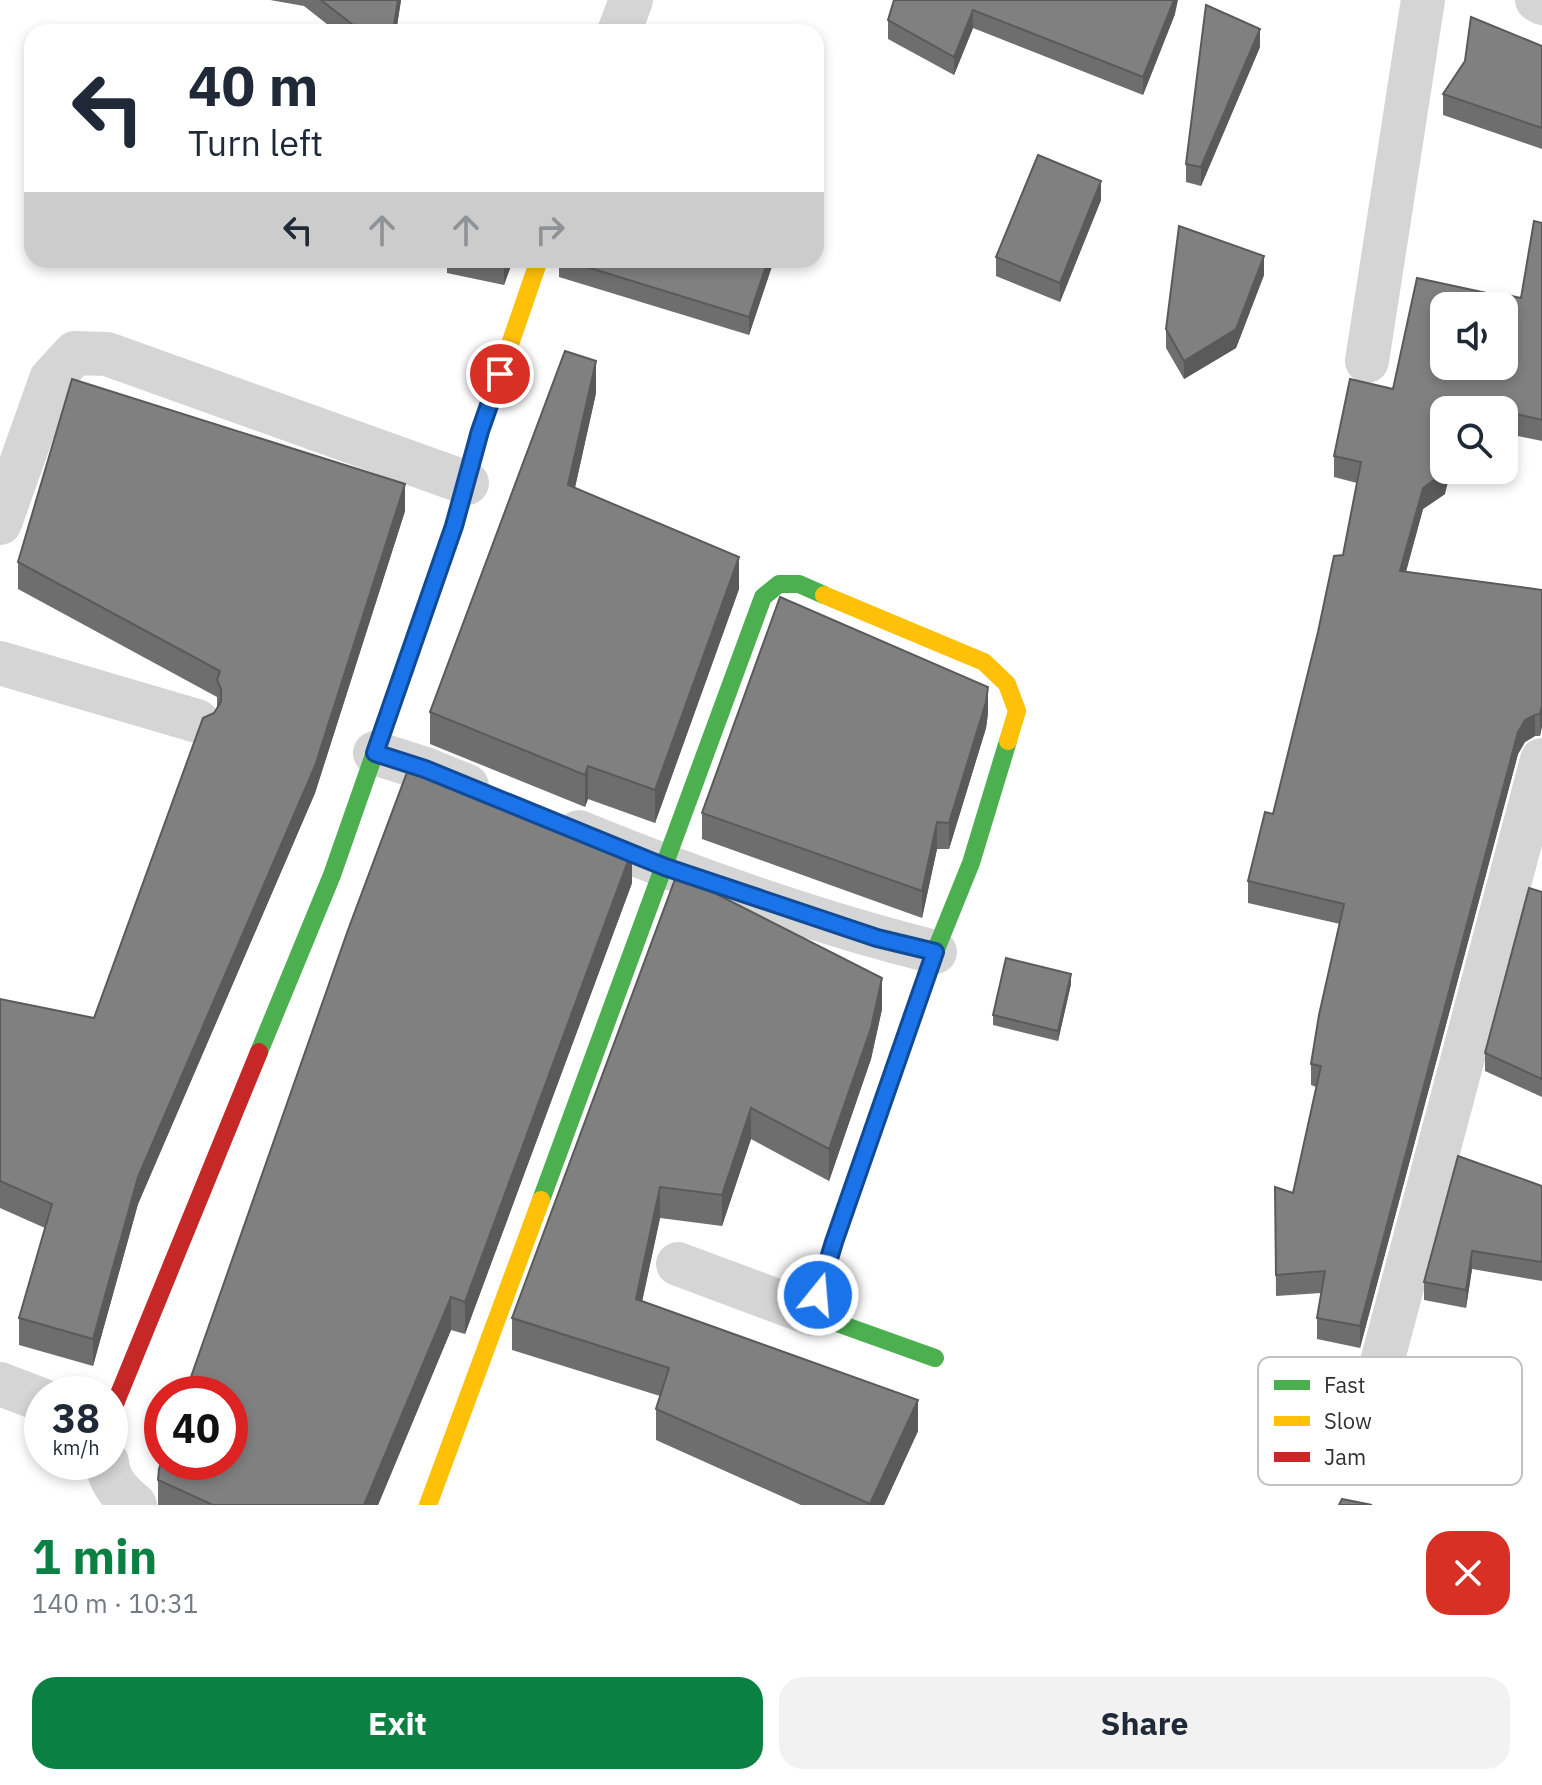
<!DOCTYPE html>
<meta charset="utf-8">
<style>
:root{--surface:#fff;--page:#f2f2f3;--text:#1f2937;--muted:#747a83;--accent:#0b8043}
body{margin:0;font-family:"IBM Plex Sans",sans-serif;background:var(--page);color:var(--text);height:100vh;display:flex;flex-direction:column;font-size:30px;white-space:nowrap}
*{box-sizing:border-box;margin:0}
p{font-size:26px;color:var(--muted)}
.icon{flex:none;width:44px;height:44px;fill:none;stroke:currentColor;stroke-width:2;stroke-linecap:round;stroke-linejoin:round}
.map{position:relative;height:1505px;overflow:hidden}
.sheet{display:flex;flex-direction:column;background:var(--surface);flex:1}
.sheet>*{flex:none}
.guide{position:absolute;left:24px;top:24px;width:800px;height:244px;border-radius:24px;box-shadow:0 4px 12px #0003;background:#fff;color:var(--text);overflow:hidden}
.controls{position:absolute;left:1430px;top:292px;display:grid;gap:16px}
.controls a{display:grid;place-items:center;width:88px;height:88px;border-radius:16px;background:var(--surface);box-shadow:0 4px 12px #0003;font-size:40px}
.speed{position:absolute;left:24px;top:1376px;display:flex;gap:16px;font-size:40px;font-weight:700;text-align:center}
.speed>*{display:grid;place-content:center;width:104px;height:104px;border-radius:50%;background:var(--surface);box-shadow:0 4px 12px #0003;line-height:1}
.speed small{font-size:20px;font-weight:400}
.speed .limit{border:12px solid #d22;background:#fff;color:#111}
.pin{position:absolute;display:grid;place-items:center;width:68px;height:68px;color:#fff;margin:-34px;border:4px solid #fff;border-radius:50%;box-shadow:0 2px 8px #0007}
.me{position:absolute;width:88px;margin:-44px;rotate:17deg;stroke-linejoin:round;filter:drop-shadow(0 0 6px #0008)}
.turn{display:flex;align-items:center;gap:28px;height:168px;padding:0 32px;font-size:36px}
.turn .icon{width:104px;height:104px;stroke-width:2.5}
.turn b{display:block;font-size:56px;line-height:68px}
.lanes{display:flex;align-items:center;height:76px;padding:0 32px;background:#0003;justify-content:center;gap:40px;direction:ltr}
.lanes .off{opacity:.35}
.round{display:grid;place-items:center;flex:none;width:84px;height:84px;border-radius:24px;background:var(--page)}
.overview{display:flex;align-items:center;justify-content:space-between;height:136px;padding:0 32px}
h1{font-size:48px;font-weight:800;line-height:60px;color:var(--accent)}
.action{display:flex;gap:16px;margin-top:auto;padding:16px 32px}
.action a{flex:1;height:92px;border-radius:24px;background:var(--accent);color:#fff;font-size:32px;font-weight:800;line-height:92px;text-align:center}
.action a+a{background:var(--page);color:var(--text)}
.map>svg:first-child{display:block}
</style>
<div class="map">
<svg width="1542" height="1505" viewBox="0 0 1542 1505">
<rect width="100%" height="100%" fill="#fff"/>
<g fill="none" stroke-linecap="round" stroke-linejoin="round">
<g stroke="#d5d5d5" stroke-width="44">
<path d="M1537,0l5,3"/>
<path d="M619,32l12,-32"/>
<path d="M1367,361l56,-361"/>
<path d="M0,523l51,-144 24,-26 32,1 360,129"/>
<path d="M0,663l197,58"/>
<path d="M375,753l50,16 42,17"/>
<path d="M579,832c115,47 235,90 356,120"/>
<path d="M678,1264l134,50"/>
<path d="M0,1384l42,16"/>
<path d="M1368,1415l174,-655"/>
<path d="M107,1462c2,20 13,31 28,43"/>
</g>
<g stroke="#4caf50" stroke-width="18">
<path d="M259,1052l73,-177 122,-349 15,-55"/>
<path d="M541,1200l222,-603 16,-13h20l25,11"/>
<path d="M935,1358l-123,-44 22,-72 101,-290 36,-89 37,-122"/>
</g>
<g stroke="#ffc107" stroke-width="18">
<path d="M469,471l11,-40 59,-171"/>
<path d="M824,595l160,67 23,22 10,27 -9,30"/>
<path d="M428,1505l113,-305"/>
</g>
<path stroke="#c62828" stroke-width="18" d="M110,1416l149,-364"/>
</g>
<g fill="#6e6e6e">
<path d="M270,0h131l-5,32h-59l-33,-26z"/>
<path d="M894,0l281,14 -32,81 -170,-67 -19,47 -66,-36v-19z"/>
<path d="M1542,46v103l-99,-34v-21z"/>
<path d="M1260,47l-59,139 -15,-4v-18z"/>
<path d="M1101,200l-41,102 -64,-26v-19z"/>
<path d="M1542,223v218l-38,-8v-23h-60l1,84 -22,15 -17,63 136,18v136l-2,10h-5l-10,6 -7,12 -158,594 -43,-9v-21l4,-25 -45,3 -1,-109 18,6 23,-106 -5,-2v-21l29,-140 -92,-21v-22l25,-67 70,-259 14,-72 -23,-6v-21l59,-67 112,-92 16,1z"/>
<path d="M440,260h73l-9,25 -57,-12v-12z"/>
<path d="M559,260h215l-25,75 -190,-58z"/>
<path d="M1264,275l-28,73 -52,31 -18,-31v-19z"/>
<path d="M596,393l-21,95 164,101 -84,234 -67,-24 -3,8 -155,-63v-32z"/>
<path d="M405,511l-90,282 -177,411 -45,162 -74,-21v-27l26,-90 -45,-20v-209l94,19 120,-305 3,-6v-10l-199,-108v-27z"/>
<path d="M988,713l-2,15 -37,121h-12l-15,69 -220,-79v-26z"/>
<path d="M677,874l205,135 -11,50 -42,122 -78,-42 -29,87 -62,-8 -18,83 276,130 -34,74h-83l-145,-65v-31l4,-13 -148,-46v-32z"/>
<path d="M632,883l-167,451 -14,-4 -73,175h-220v-25z"/>
<path d="M1542,892v205l-57,-26v-18z"/>
<path d="M1071,984l-13,57 -65,-16v-10z"/>
<path d="M1542,1186v95l-70,-12 -6,39 -42,-8v-18z"/>
</g>
<g fill="#5a5a5a">
<path d="M398,0h3l-5,32h-3z"/>
<path d="M1174,0h4l-3,14 -32,81v-18z"/>
<path d="M973,10v18l-19,47v-18z"/>
<path d="M1260,29v18l-59,139v-19z"/>
<path d="M1101,181v19l-41,102v-19z"/>
<path d="M1264,256v19l-28,73 -52,31v-18z"/>
<path d="M506,260h7l-9,25v-18z"/>
<path d="M768,260h6l-25,75v-18z"/>
<path d="M596,361v32l-28,125v-33z"/>
<path d="M1445,470h6l-6,24 -22,15 -23,84v-22l23,-83z"/>
<path d="M405,484v27l-90,282 -177,411 -45,162v-27l45,-162z"/>
<path d="M739,557v32l-84,234v-33z"/>
<path d="M988,687v26l-2,15 -37,121v-26z"/>
<path d="M1542,705v21l-2,10v-22z"/>
<path d="M1535,715v21l-10,6 -7,12 -158,594v-22l158,-594 7,-12z"/>
<path d="M588,766v33l-3,8v-32z"/>
<path d="M937,822v27l-15,69v-27z"/>
<path d="M632,850v33l-167,451v-32z"/>
<path d="M1071,974v10l-13,57v-10z"/>
<path d="M882,978v31l-11,50 -42,122v-32z"/>
<path d="M751,1108v31l-29,87v-31z"/>
<path d="M660,1187v31l-24,112v-31z"/>
<path d="M1472,1251v18l-6,39v-18z"/>
<path d="M451,1297v33l-73,175h-14z"/>
<path d="M918,1400v31l-34,74h-14z"/>
</g>
<g fill="#808080" stroke="#5a5a5a" stroke-width="2" fill-rule="evenodd">
<path d="M321,0h77l-5,32h-31z"/>
<path d="M894,0h280l-31,77 -170,-67 -19,47 -66,-37z"/>
<path d="M1206,5l54,24 -59,138 -15,-3z"/>
<path d="M1471,17l71,29v82l-99,-34 22,-33z"/>
<path d="M1038,155l63,26 -41,102 -64,-26z"/>
<path d="M1534,221l8,2v197l-38,-9v-1h-60v60h1v2l-22,16 -23,83 142,19v115l-2,9 -5,1 -10,5 -7,12 -158,594 -43,-8 8,-47 -49,4 -1,-88 18,6 28,-127 -10,-2 8,-49 25,-111 -96,-23 17,-69 8,2 45,-182 16,-76 9,-1 18,-93 -27,-6 16,-77 43,10 24,-111 88,19 1,-2 15,3zM1444,306h60v60h-60z"/>
<path d="M1179,226l85,30 -28,73 -52,32 -18,-32z"/>
<path d="M473,260h33l-2,7z"/>
<path d="M564,260h204l-19,57z"/>
<path d="M565,351l31,10 -28,124 171,72 -84,233 -67,-24 -3,9 -155,-63z"/>
<path d="M72,379l333,105 -90,282 -177,411 -45,162 -74,-21 33,-114 -52,-23v-182l94,19 109,-300 11,-5 7,-11v-13l-4,-9 3,-9 -202,-109z"/>
<path d="M780,597l208,90 -2,15 -37,121 -12,-1 -15,69 -220,-78z"/>
<path d="M412,759l196,79 24,12 -167,452 -14,-5 -87,208h-151l-55,-25 1,-11 3,-9v2h68v-68h-45l163,-464z"/>
<path d="M677,874l205,104 -11,50 -42,121 -78,-41 -29,87 -62,-8 -24,112 282,101 -48,104 -214,-95 13,-41 -157,-50z"/>
<path d="M1529,888l13,4v187l-57,-26z"/>
<path d="M1006,958l65,16 -13,57 -65,-16z"/>
<path d="M1458,1156l84,30v76l-70,-11 -6,39 -42,-8z"/>
<path d="M1342,1499l30,6h-33z"/>
</g>
<g fill="none" stroke-linecap="round" stroke-linejoin="round">
<defs>
<path id="route" d="M500,374l-20,57 -26,95 -79,227 50,16 240,98 212,71 58,14 -101,290 -16,53"/>
</defs>
<use href="#route" stroke="#114b97" stroke-width="20"/>
<use href="#route" stroke="#1a73e8" stroke-width="14"/>
</g>
<rect x="1258" y="1357" width="264" height="128" rx="12" fill="#fff" stroke="#c1c1c1" stroke-width="2"/>
<rect x="1274" y="1380" width="36" height="10" fill="#4caf50"/>
<rect x="1274" y="1416" width="36" height="10" fill="#ffc107"/>
<rect x="1274" y="1452" width="36" height="10" fill="#c62828"/>
<g font-size="22" fill="#313131">
<text x="1324" y="1393">Fast</text>
<text x="1324" y="1429">Slow</text>
<text x="1324" y="1465">Jam</text>
</g>
</svg>
<div class="controls">
<a><svg class="icon" aria-label="sound" viewBox="0 0 24 24"><path d="M4 9h4l5-4v14l-5-4H4zM17 9q2 3 0 6"/></svg></a>
<a><svg class="icon" aria-label="search" viewBox="0 0 24 24"><circle cx="10" cy="10" r="6"/><path d="M15 15l6 6"/></svg></a>
</div>
<div class="speed"><div>38<small>km/h</small></div><div class="limit">40</div></div>
<div class="pin" style="left:500px;top:374px;background:#d93025"><svg class="icon" aria-label="arrive" viewBox="0 0 24 24"><path d="M6 21V4h12l-3 4 3 4H6"/></svg></div>
<svg class="me" style="left:818px;top:1295px" viewBox="-20 -20 40 40"><circle r="17" fill="#1a73e8" stroke="#fff" stroke-width="3"/><path d="M0-11L8 9 0 5-8 9z" fill="#fff"/></svg>
<div class="guide">
<div class="turn"><svg class="icon" aria-label="left" viewBox="0 0 24 24"><path d="M17 20v-9H6M10 6l-5 5 5 5"/></svg><div><b>40 m</b>Turn left</div></div>
<div class="lanes"><svg class="icon" aria-label="left" viewBox="0 0 24 24"><path d="M17 20v-9H6M10 6l-5 5 5 5"/></svg><svg class="icon off" aria-label="ahead" viewBox="0 0 24 24"><path d="M12 20V5M6 11l6-6 6 6"/></svg><svg class="icon off" aria-label="ahead" viewBox="0 0 24 24"><path d="M12 20V5M6 11l6-6 6 6"/></svg><svg class="icon off" aria-label="right" viewBox="0 0 24 24"><path d="M7 20v-9h11M14 6l5 5-5 5"/></svg></div>
</div>
</div>
<section class="sheet">
<div class="overview"><div><h1>1 min</h1><p>140 m · 10:31</p></div><a class="round" style="background:#d93025;color:#fff"><svg class="icon" aria-label="close" viewBox="0 0 24 24"><path d="M6 6l12 12M18 6L6 18"/></svg></a></div>
<div class="action"><a>Exit</a><a>Share</a></div>
</section>
